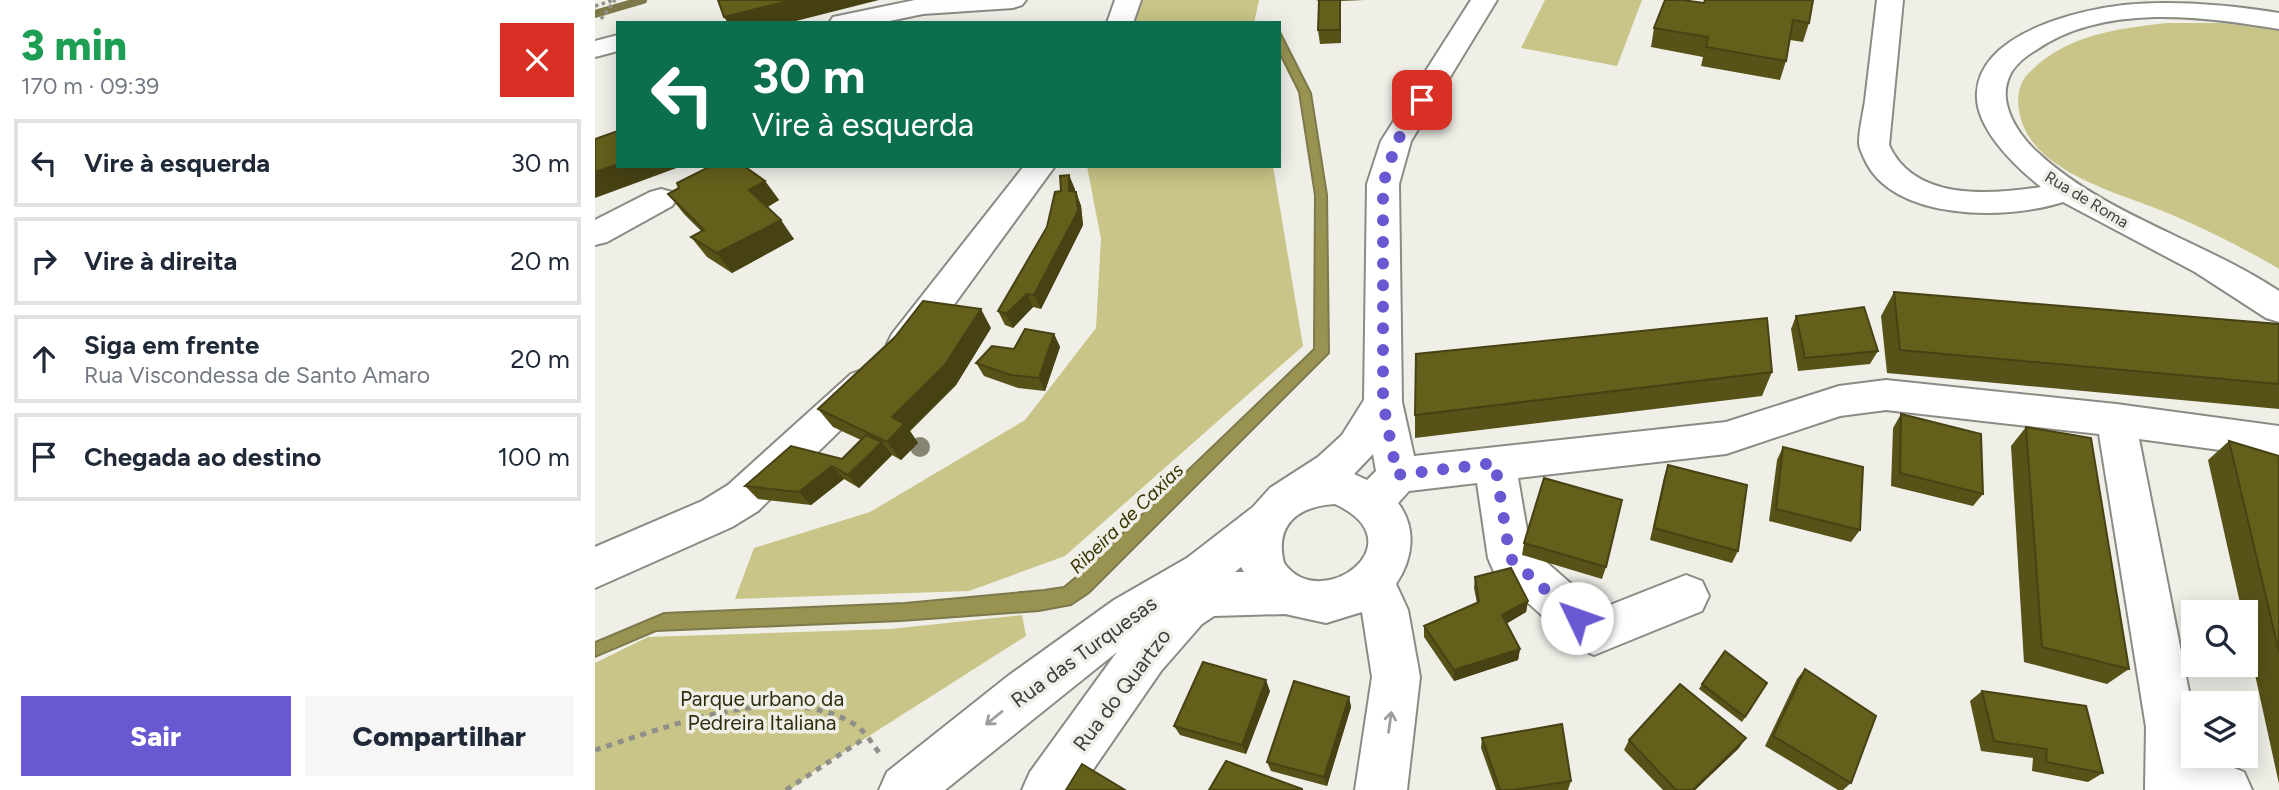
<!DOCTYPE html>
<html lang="pt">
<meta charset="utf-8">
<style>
:root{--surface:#fff;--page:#f6f6f7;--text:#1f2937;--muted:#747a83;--line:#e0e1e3;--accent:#6859d2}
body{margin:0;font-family:Figtree,sans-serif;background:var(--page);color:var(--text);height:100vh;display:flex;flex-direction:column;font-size:26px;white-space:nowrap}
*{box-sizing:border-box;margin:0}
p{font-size:23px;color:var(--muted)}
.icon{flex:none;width:38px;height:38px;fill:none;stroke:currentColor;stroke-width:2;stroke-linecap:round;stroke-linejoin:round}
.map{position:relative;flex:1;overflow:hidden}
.panel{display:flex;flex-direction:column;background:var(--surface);width:595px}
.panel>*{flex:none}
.hud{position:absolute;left:21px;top:21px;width:665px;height:147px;border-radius:0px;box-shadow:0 4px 18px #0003;background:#0b6e4f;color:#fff;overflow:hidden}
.tools{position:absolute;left:1586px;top:600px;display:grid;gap:14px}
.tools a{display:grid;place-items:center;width:77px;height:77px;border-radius:0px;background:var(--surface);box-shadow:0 4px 18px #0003;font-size:35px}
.pin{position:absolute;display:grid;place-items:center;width:60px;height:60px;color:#fff;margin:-30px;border-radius:14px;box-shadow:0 4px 10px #0006}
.me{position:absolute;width:77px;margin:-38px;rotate:312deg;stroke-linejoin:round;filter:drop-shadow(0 0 5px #0008)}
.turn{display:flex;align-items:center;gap:24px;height:147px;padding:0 21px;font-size:32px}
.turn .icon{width:91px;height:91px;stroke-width:2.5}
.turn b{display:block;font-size:49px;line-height:60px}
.round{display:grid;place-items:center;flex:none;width:74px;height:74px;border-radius:0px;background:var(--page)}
.head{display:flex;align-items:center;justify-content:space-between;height:119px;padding:0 21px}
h1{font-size:42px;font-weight:800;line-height:52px;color:#1e9e55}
.primary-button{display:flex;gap:14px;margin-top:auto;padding:14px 21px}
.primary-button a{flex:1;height:80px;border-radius:0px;background:var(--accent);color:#fff;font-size:28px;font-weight:800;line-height:80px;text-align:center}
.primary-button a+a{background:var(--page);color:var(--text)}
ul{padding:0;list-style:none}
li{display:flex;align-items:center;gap:21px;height:88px;margin:0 14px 10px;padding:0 7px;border:4px solid var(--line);border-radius:0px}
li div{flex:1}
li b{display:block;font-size:26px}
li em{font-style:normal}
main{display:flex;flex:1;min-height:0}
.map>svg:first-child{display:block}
</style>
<main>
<section class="panel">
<div class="head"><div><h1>3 min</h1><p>170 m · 09:39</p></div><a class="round" style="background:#d93025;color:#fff"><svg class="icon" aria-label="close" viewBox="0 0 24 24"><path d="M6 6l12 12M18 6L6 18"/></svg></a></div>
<ul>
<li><svg class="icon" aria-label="left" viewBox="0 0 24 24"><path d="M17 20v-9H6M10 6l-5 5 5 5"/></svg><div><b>Vire à esquerda</b></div><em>30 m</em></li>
<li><svg class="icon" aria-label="right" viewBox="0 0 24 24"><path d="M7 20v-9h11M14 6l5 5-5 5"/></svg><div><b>Vire à direita</b></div><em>20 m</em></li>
<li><svg class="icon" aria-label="ahead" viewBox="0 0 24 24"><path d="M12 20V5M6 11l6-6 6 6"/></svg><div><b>Siga em frente</b><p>Rua Viscondessa de Santo Amaro</p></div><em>20 m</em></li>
<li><svg class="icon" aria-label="arrive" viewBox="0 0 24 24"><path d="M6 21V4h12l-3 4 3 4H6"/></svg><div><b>Chegada ao destino</b></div><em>100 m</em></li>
</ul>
<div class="primary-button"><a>Sair</a><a>Compartilhar</a></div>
</section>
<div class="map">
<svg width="1684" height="790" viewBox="0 0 1684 790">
<rect width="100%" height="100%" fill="#efefe8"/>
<g fill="#c9c487">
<path d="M542,0h122l-5,23h-126z"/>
<path d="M950,0h97l-25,66 -96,-18z"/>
<path d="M1572,23h54l58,6v240c-35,-21 -71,-39 -109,-55 -49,-21 -142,-41 -151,-104 -2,-11 -1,-25 8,-35 37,-40 88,-46 140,-52z"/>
<path d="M492,166h186l30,180 -238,210 -96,35 -234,8 19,-51 116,-36 155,-92 71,-92 5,-89z"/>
<path d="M427,615l4,21 -209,133 -27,21h-195v-127l53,-26 242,-8z"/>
</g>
<path fill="#999352" stroke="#7d794b" stroke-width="2" d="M684,30l32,63 16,102 2,158 -240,240 -18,12 -32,6 -138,10 -245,10 -61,26v-15l69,-29 241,-10 139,-13 20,-3 19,-16 231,-222 1,-154 -16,-103 -20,-40z"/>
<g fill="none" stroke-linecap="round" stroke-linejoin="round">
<path stroke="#7d794b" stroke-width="8" d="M0,14l48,-14"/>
<defs>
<g id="minor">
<path d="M320,0h111l-4,5 -9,3 -90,6 -43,9h-51l4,-6z"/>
<path d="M520,0h26l-8,23h-26z"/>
<path d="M876,0h26l-86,141 -12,43 3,218 12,54 312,-34 113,-36 47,-6 230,24 163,22v32l-140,-19 54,273v44h11l40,16 8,18h-107l1,-63 -47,-293 -213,-24 -46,6 -114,38 -208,24 12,70 70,61 86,-34 16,6 7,15 -7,15 -108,44 -16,-7 -84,-76 -6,-14 -11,-75 -68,8 -11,12c19,25 15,56 -2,81l12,26 12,67 -13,113h-52l17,-113 -10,-65 -36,11 -41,-9 -71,2 -12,8 -41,47 -82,119h-57l8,-18 87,-120 -172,138h-66l8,-18 121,-96 106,-76 73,-42 66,-51 17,-19 48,-31 24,-22 22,-35 3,-216 14,-43zM778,454l3,17 -9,9 -13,-6zM740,504c85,39 -15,111 -51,59 -10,-39 15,-57 51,-59zM646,567l3,5h-9z"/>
<path d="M1282,0h26l-14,145c25,56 100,50 152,42 -25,-20 -67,-59 -64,-95 4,-59 101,-82 147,-87 52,-5 104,0 155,8v16c-77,-13 -175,-26 -243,21 -12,7 -24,17 -28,30 -9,25 10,54 28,71 68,64 166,89 243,140v31l-13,-4 -71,-46 -132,-70c-55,18 -172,20 -199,-44 -2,-5 -5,-10 -5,-15 0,-13 4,-29 6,-42 4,-34 8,-67 12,-101z"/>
<path d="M23,35v16l-23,6v-16z"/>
<path d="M429,166h31l-137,188 -13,4 -13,-4 -5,-10 5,-10z"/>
<path d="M66,189l11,3 5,7 -5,7 -65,36 -12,3v-25l55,-28z"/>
<path d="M269,369l13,5 6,10 -6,10 -119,117 -26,16 -137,61v-41l107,-46 26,-16 123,-111z"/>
</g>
</defs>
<use href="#minor" stroke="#8b8b85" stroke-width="4"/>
<g stroke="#90908b" stroke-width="3.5" stroke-dasharray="3.5 3.5" stroke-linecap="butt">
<path d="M0,6l19,-6"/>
<path d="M6,19l14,-19"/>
</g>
<g stroke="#90908b" stroke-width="5" stroke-dasharray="6 6" stroke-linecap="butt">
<path d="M0,750c73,-23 187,-70 259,-26 12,7 19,22 28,32"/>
<path d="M191,790l79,-52"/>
</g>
<use href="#minor" fill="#fff" fill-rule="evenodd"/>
</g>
<circle fill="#868571" cx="325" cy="447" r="10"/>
<g fill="#575218">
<path d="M721,0h48l-23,1v42l-21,1 -2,-14 1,-29z"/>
<path d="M1109,3l105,20 -6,19 -13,-2 -4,21 -6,19 -79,-14 2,-9 -52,-10 3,-19z"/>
<path d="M474,175l6,17h1l5,14 2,19 -42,84 -8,-2 -20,21 -8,-3 -7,-14 49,-84 14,-36z"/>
<path d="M170,181l14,19 -12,7 27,32 -62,34 -25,-16 -16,-20 11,-5 -18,-18 -16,-20z"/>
<path d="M1299,292l385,32v85l-392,-36 -6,-57z"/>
<path d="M1201,316l82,35 -8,13 -72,7 -7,-42z"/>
<path d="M396,328l-35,57 -46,46 8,12 -17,17 -9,-5 -33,33 -15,-9 -33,26 -53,-6 -13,-13 97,-27 19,-19 -28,-13 -15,-18z"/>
<path d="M459,334l6,13 -15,44 -27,-3 -34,-12 -8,-13z"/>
<path d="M1177,372l-10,24 -347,42v-23z"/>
<path d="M1306,414l82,80 -10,12 -82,-20 2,-58z"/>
<path d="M1431,427l103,242 -22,15 -83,-22 -13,-216z"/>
<path d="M1634,441l50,15v328l-34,-155v-17h-3l-34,-152z"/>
<path d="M1188,447l77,83 -9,12 -82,-21 8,-61z"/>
<path d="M1073,465l70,86 -6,12 -82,-23 14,-63z"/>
<path d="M929,543l82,24 -4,12 -80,-24z"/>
<path d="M880,577l53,24 -2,11 -19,11 13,26 -2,11 -64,21 -30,-44v-11l53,-23 -3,-15z"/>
<path d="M1210,669l46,114 -8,7h-5l-73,-44 32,-67z"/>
<path d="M1172,683l-25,39 -43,-33 3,-5z"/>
<path d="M675,691l-24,63 -66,-19 -6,-9z"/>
<path d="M1387,691l121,82 -15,9 -56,-11 1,-13 -52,-7 -11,-50z"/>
<path d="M754,697l2,10 -24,79 -56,-15 -4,-9z"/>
<path d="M887,738l89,43 -3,9h-72l-15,-42z"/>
<path d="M1034,740l110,8 -44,42h-32l-39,-40z"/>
</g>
<g fill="#474214">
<path d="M197,0h87l-91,23h-60l-4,-6z"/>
<path d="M745,0l1,8v35l-1,-13z"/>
<path d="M23,164v2h64l-87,32v-26z"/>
<path d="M474,175l6,14v16l-6,-14z"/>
<path d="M170,181l14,19 -16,10 -14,-20z"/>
<path d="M481,192l5,14 2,19 -42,84 -7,-14z"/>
<path d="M186,220l13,19 -62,34 -15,-20z"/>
<path d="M432,294l6,13 -20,21 -7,-14z"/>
<path d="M386,309l10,19 -35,57 -46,46 8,12 -17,17 -14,-18 5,-25z"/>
<path d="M459,334l6,13 -15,44 -6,-13z"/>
<path d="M287,442l10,13 -33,33 -11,-13z"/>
<path d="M237,466l12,13 -33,26 -12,-13z"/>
<path d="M933,601l-2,11 -25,15 1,-12z"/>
<path d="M925,649l-2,11 -64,21v-11z"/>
<path d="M671,680l4,11 -24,63 -4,-9z"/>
<path d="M754,697l2,10 -24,79 -3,-9z"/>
<path d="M1151,738l-7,10 -44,42h-2z"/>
</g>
<g fill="#655f1c" stroke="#474214" stroke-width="2">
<path d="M123,0h74l-68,17z"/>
<path d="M724,0h21v30h-22z"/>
<path d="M1070,0h17l22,3 1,-3h108l-4,23 -16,-3 -7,41 -80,-14 2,-10 -54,-9z"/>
<path d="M23,131v33l-23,8v-33z"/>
<path d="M116,166h33l21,15 -16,9 32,30 -64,33 -26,-16 13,-7 -36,-36 11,-6 -2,-5z"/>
<path d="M474,175v16l7,1 2,19 -44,84 -7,-1 -21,20 -8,-3 49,-84 8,-35 6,-1 -1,-15z"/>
<path d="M1299,292l385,32v60l-379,-34z"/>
<path d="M328,301l58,8 -37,57 -52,51 12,7 -17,18 -69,-33 77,-72z"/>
<path d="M1269,307l14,44 -73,7 -9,-42z"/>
<path d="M1172,318l5,54 -357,43 1,-61z"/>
<path d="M430,329l29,5 -15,44 -28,-3 -35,-12 16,-17 22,3z"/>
<path d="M1306,414l80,20 2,60 -83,-21z"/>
<path d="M1431,427l65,11 38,231 -87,-22z"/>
<path d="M271,435l16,7 -34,33 -16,-9 -33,26 -54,-6 46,-40 51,13z"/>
<path d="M1634,441l50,15v196z"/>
<path d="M1188,447l80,20 -3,63 -84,-21z"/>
<path d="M1073,465l79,20 -9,66 -84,-23z"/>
<path d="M949,478l78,22 -16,67 -82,-24z"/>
<path d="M916,568l17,33 -26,14 18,34 -66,21 -30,-44 55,-24 -4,-25z"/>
<path d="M1130,651l42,32 -22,34 -43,-33z"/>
<path d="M608,662l63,18 -24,65 -68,-19z"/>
<path d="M1210,669l71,47 -25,67 -78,-47z"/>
<path d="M699,681l55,16 -25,80 -57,-15z"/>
<path d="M1085,684l66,54 -53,52h-17l-47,-50z"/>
<path d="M1387,691l104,15 17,67 -57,-11 1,-13 -53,-8z"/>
<path d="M967,724l9,57 -58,9h-13l-18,-52z"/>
<path d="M631,761l76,28v1h-93z"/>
<path d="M487,764l43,26h-59z"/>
</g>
<defs><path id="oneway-shaft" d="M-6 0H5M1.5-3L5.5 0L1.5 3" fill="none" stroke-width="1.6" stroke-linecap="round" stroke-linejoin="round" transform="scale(1.75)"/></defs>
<g stroke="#9e9e9c">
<use href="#oneway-shaft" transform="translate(399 718) rotate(141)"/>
<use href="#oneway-shaft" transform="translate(795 722) rotate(-82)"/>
</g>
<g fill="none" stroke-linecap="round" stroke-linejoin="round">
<path stroke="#6859d2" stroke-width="12" stroke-dasharray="0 21.6" d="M827,100l-25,41 -14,43v218l14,73 98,-12 15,95 67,60"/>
</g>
<g text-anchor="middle" stroke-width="7" stroke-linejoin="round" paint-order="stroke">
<g font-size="16" fill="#3d3d3a" stroke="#efefe8">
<text transform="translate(1492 199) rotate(31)" y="6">Rua de Roma</text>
</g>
<g font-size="19" font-style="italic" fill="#3a3500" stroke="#efefe8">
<text transform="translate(531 518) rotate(-44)" y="7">Ribeira de Caxias</text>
</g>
<g font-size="21" fill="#3d3d3a" stroke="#efefe8">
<text transform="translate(489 652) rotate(-36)" y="7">Rua das Turquesas</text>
<text transform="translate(527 690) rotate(-53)" y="7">Rua do Quartzo</text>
</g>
<g font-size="21" fill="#312e10" stroke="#efefe8">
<text x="167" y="706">Parque urbano da<tspan x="167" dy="24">Pedreira Italiana</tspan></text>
</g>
</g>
</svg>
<div class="tools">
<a><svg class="icon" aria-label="search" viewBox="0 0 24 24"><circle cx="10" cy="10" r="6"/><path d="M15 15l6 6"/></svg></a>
<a><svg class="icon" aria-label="layers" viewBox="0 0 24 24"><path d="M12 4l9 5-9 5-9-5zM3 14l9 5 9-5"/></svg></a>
</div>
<div class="pin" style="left:827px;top:100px;background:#d93025"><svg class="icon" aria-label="arrive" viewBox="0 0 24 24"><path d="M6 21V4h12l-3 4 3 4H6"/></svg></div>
<svg class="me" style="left:982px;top:618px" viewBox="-20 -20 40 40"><circle r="19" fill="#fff"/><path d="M0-13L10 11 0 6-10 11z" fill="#6859d2"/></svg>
<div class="hud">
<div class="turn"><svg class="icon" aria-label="left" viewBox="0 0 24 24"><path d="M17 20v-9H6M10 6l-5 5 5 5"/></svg><div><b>30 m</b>Vire à esquerda</div></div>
</div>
</div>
</main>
